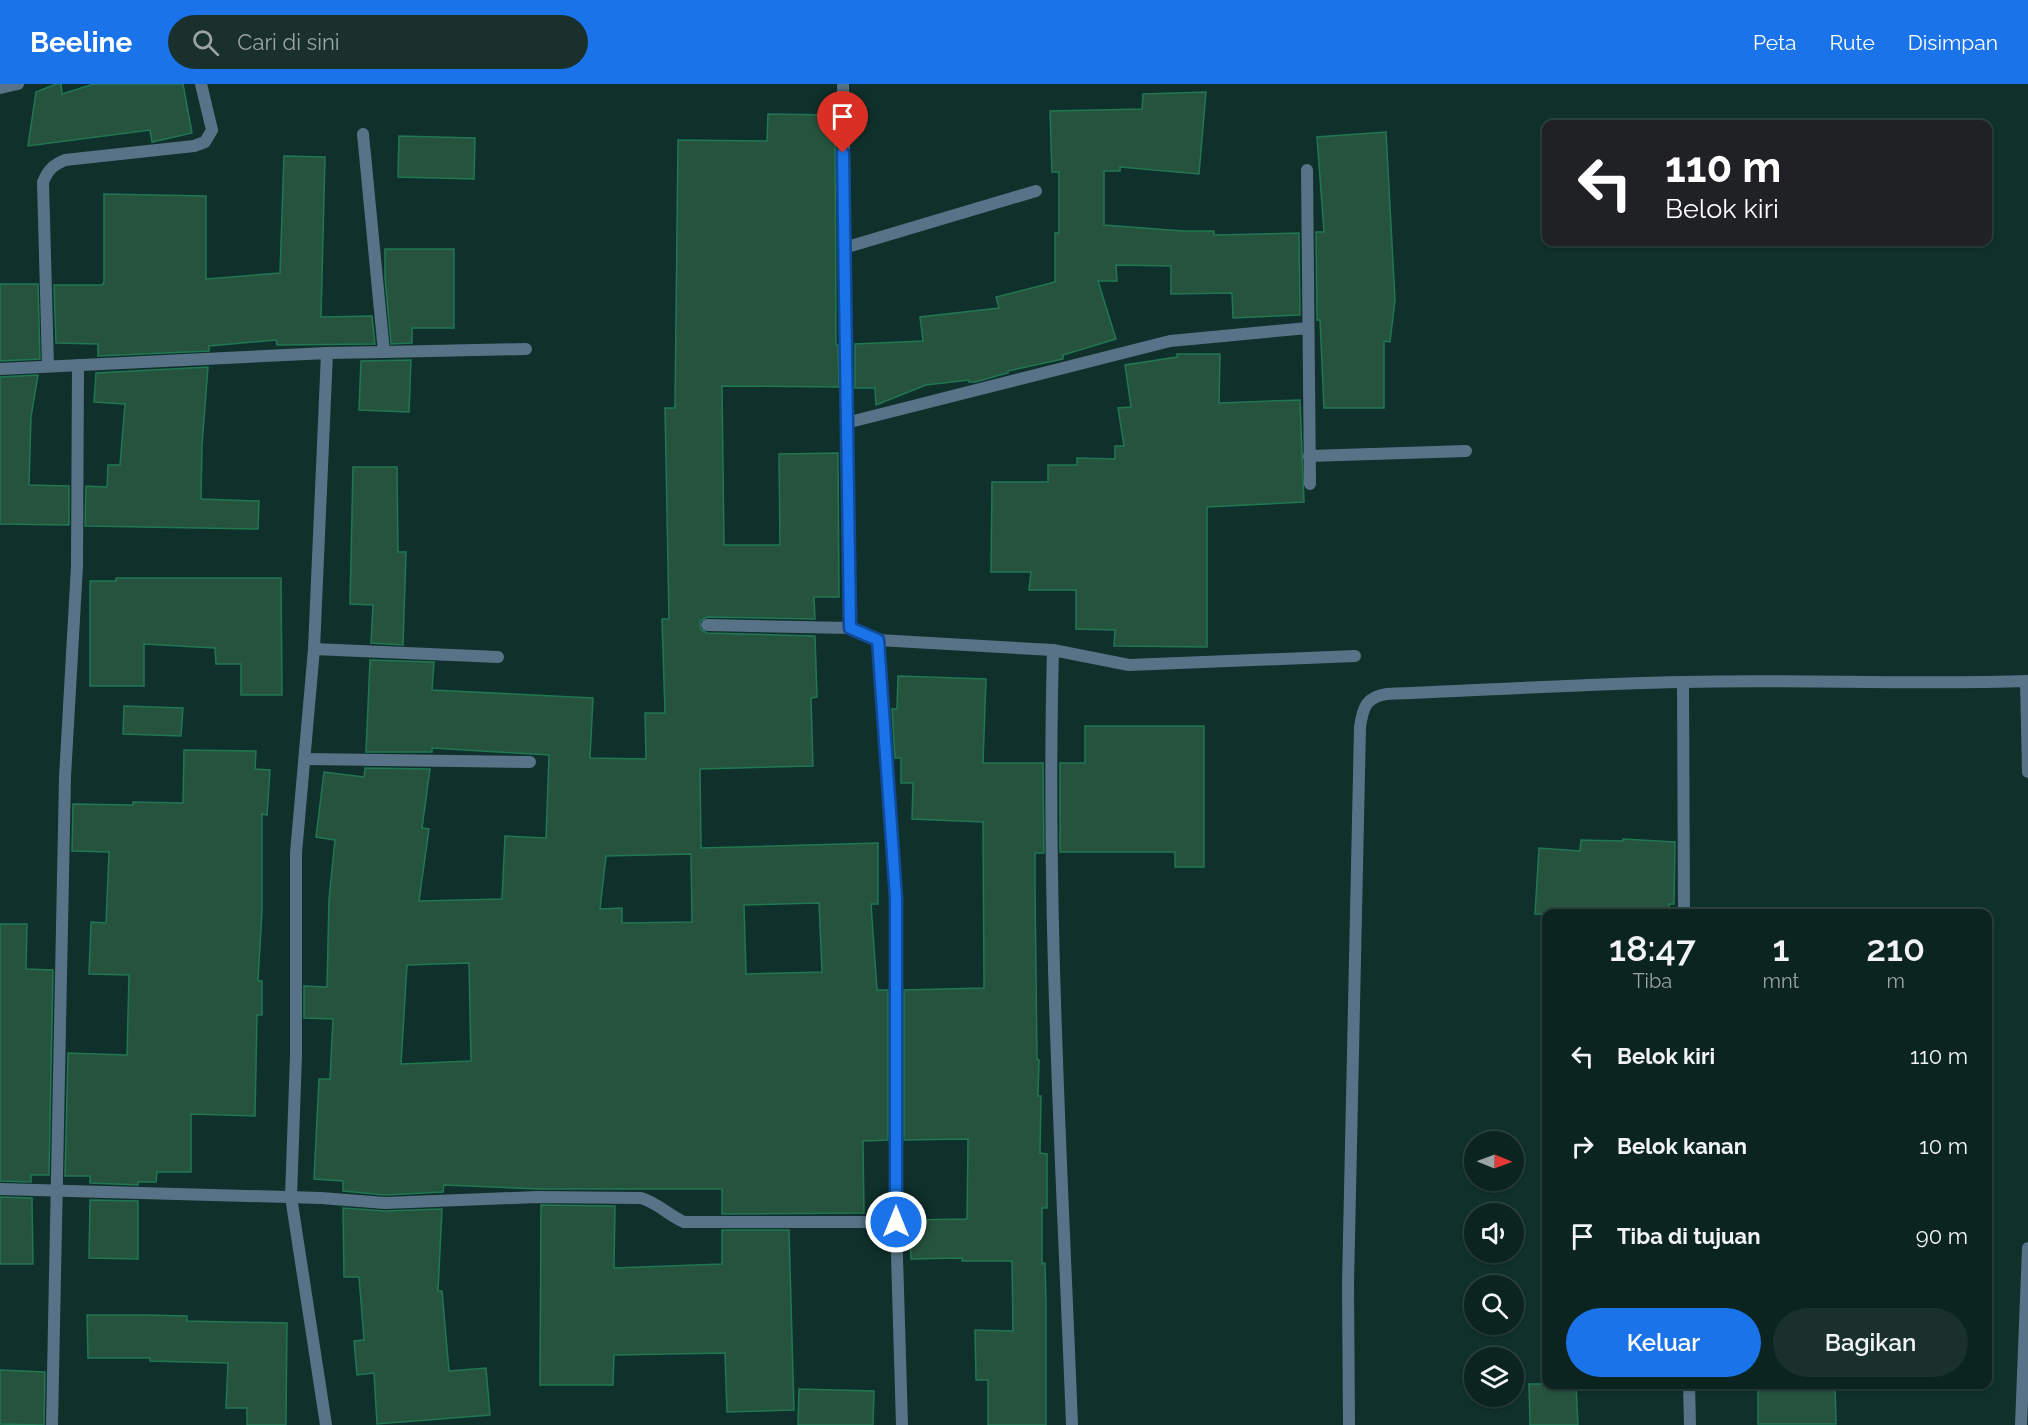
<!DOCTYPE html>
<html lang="id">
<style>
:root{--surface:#0b2420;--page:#19302d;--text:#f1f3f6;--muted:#9aa4a5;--line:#2b413e;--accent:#1a73e8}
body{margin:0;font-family:Raleway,sans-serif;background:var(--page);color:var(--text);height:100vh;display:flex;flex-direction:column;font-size:22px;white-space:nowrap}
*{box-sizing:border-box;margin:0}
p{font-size:20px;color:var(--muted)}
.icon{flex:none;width:33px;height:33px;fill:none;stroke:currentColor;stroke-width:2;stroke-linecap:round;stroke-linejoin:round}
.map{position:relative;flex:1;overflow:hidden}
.panel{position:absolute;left:1542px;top:825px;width:450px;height:480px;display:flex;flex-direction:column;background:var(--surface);border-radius:12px;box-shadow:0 2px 4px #0004,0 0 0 2px var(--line)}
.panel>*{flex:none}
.guide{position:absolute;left:1542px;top:36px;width:450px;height:126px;border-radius:12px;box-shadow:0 2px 4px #0004,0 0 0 2px var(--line);background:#202124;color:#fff;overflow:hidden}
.needle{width:39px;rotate:91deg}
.tools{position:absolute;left:1464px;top:1047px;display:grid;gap:12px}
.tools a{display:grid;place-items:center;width:60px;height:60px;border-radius:50%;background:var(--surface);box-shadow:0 2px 4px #0004,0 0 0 2px var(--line);font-size:30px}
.pin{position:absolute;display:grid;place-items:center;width:51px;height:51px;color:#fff;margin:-62px -26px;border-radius:50% 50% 50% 0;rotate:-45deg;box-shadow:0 0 6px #0007}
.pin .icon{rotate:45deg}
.me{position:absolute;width:66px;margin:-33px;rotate:0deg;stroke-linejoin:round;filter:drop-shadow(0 0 4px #0008)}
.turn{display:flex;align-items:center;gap:21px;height:126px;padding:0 24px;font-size:27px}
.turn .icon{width:78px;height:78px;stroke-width:2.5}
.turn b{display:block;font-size:42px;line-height:51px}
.eta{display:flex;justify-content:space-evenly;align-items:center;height:102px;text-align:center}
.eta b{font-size:36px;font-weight:600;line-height:42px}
.primary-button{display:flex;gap:12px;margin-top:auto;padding:12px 24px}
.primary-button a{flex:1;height:69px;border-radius:36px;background:var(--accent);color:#fff;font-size:24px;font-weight:600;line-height:69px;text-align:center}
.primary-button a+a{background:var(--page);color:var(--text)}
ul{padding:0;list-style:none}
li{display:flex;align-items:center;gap:18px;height:90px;padding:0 24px}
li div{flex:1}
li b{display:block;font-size:22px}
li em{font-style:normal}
header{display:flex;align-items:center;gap:36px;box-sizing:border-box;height:84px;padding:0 30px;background:var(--accent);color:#fff}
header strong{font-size:28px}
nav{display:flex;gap:33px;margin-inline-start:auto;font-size:21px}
.search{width:420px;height:54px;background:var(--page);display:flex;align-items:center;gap:15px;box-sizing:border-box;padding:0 21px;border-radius:33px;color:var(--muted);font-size:22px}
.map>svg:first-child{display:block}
</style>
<header>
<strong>Beeline</strong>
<div class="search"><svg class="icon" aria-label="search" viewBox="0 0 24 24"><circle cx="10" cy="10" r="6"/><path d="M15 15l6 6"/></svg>Cari di sini</div>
<nav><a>Peta</a><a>Rute</a><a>Disimpan</a></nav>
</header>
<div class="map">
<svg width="2028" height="1341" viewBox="0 0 2028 1341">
<rect width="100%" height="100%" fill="#0f302b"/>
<g fill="#26533e" stroke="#217753" stroke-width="1.5" fill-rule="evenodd">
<path d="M56,0h5l1,10 32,-10h89l9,49 -40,9 -2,-12 -122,16 8,-54z"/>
<path d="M1206,8l-7,82 -79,-7v4h-16v54l79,6h31v4l85,-2 1,82 -67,3 -1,-25 -61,1v-28l-55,-1 1,16h-19l18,58 -53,16v4l-55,12v2l-33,9h-6v-2l-43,5 -50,20 -1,-17h-20v-44l68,-3 -3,-24 79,-9 -3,-11 59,-15v-49h4v-61h-7l-2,-61 92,-2 1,-15z"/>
<path d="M768,30l67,1 1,230h2l1,42 -117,-1 2,159h56l-1,-91 59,-1 1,144h-25l1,22 -108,-2 -7,4v8l7,4 108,3 2,61 -6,1 2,68 -113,3 1,79 177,-5v61h-7l6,86h11v150l-25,1 1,72 -142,1v-25h-181l-97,-4 -1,7 -58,3 -42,-4v-10l-29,-2 5,-100h11l3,-60 -29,-1v-32l23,1 2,-88 6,-59 -19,-3 8,-65 40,5 1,-9 65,1 -8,59 7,1 -10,72 83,-2 3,-63 41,2 3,-83 -117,-7v4h-66l4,-92 64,2 -2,28 161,8 -3,60 56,1 -1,-46h20l-3,-94h7l-4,-211h10l3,-268 89,1zM691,770l1,68 -70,1v-15l-22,1 6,-53zM819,819l3,69 -76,2 -2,-69zM469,879l2,98 -70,3 6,-99z"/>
<path d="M1386,48l9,168 -5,42 -6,-1v67h-60l-4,-88h-3l-1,-88h8l-7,-95z"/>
<path d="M399,52l76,2 -1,41 -76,-2z"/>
<path d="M284,72l41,1 -4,160 51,-1 3,28 -98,1 -1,-5 -67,6v5l-111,5v-12l-42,-1 -2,-58h48l2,-3v-88l102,2v83l74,-6z"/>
<path d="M385,165h69v79h-42v15l-21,1 -6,-66z"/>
<path d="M0,200h38l2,75 -40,2z"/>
<path d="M1177,270h43l-1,49 81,-3 4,102 -97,5v140l-93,-1 1,-16 -39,-1v-39h-47l2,-18h-40l1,-90h56v-17h29v-7l38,1v-13h9l-6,-38 13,-1 -6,-42 52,-8z"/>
<path d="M411,276l-2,52 -50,-2 2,-49z"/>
<path d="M208,283l-6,78 -1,54 58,2 -1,28 -173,-3 1,-40 21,1 1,-22h12l5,-61 -31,-2 2,-29z"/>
<path d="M38,291l-7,42 -2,68 40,1v39l-69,-1v-147z"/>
<path d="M353,383h44l1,85h8l-3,93 -32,-2 2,-38 -23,-1z"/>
<path d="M116,494h165l1,117h-41v-31h-25l-1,-16 -71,-4v42h-54v-105h26z"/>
<path d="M898,592l88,3 -3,84h60l1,90h-9v33l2,173 2,1 -1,36h3l-1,57 7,1v54h-5v56l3,-1 1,39v123h-58v-45h-12l-1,-50 38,1 -1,-70h-50v-3l-51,1 -1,-39 57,-1 1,-80 -64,1v-150l80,-2 -1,-166 -71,-3 1,-36h-12v-25h-6l-3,-49h5z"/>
<path d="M124,622l59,2 -2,28 -58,-2z"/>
<path d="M1085,642h119v141h-29v-15h-115v-89h25z"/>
<path d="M184,666l72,1 -1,18 15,1 -3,45 -5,-1v97l-4,70h4v34h-5l-2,101 -64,-2v58h-34l-1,10h-18v3l-48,-2v-7h-25l3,-123 59,2 2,-80 -40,-1 2,-52 15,1 3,-71 -37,-1 1,-47 60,1v-3l50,1z"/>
<path d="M1623,755l52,3 -1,62h-5v10h-134l4,-66 41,3 1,-11 42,1z"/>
<path d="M0,840h27l-1,45 27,1 -4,205h-18v7l-31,-1z"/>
<path d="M0,1113l32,1 1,66h-33z"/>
<path d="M90,1116l48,1v58l-49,-1z"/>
<path d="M541,1121l74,1 -1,62 108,-4v-34h67l5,180 -67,2 -2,-59 -111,2 -1,30h-73z"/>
<path d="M343,1124l42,3 57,-2 -4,82h4l7,80 37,-3 4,47 -113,9 -3,-51 -17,2 -3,-34 10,-1 -5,-63h-15z"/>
<path d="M87,1231h58l42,1v5l100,2 -1,102h-39v-17h-21l2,-45 -78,-2v-3h-62z"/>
<path d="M0,1286l45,2 -1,53 -44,-1z"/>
<path d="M1529,1300h47l2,41h-48z"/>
<path d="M1758,1300h77l1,40h-78z"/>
<path d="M799,1305l75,2 -1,34h-75z"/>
</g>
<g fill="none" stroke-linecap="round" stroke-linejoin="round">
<g stroke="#587387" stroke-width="12">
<path d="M1309,372l157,-5"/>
<path d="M1053,566l76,15 226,-9"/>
</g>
<g stroke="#587387" stroke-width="12">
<path d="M843,0l7,544 28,12 175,10c-7,258 9,517 19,775"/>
<path d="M0,4l18,-4"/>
<path d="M1307,86l3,314"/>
<path d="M844,164l192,-57"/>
<path d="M384,268l142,-3"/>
<path d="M327,269l57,-1 -21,-218"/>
<path d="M48,282l-5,-184c5,-12 10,-17 22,-22l129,-14 11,-4 7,-12 -11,-46"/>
<path d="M0,285l327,-16 -13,296 -18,204v202l-5,142 35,228"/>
<path d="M846,339l324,-82 138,-13"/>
<path d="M707,541l143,3"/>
<path d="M878,556l18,258v324l6,203"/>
<path d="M314,565l184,8"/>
<path d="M2026,597l2,91"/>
<path d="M1683,598l1,232"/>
<path d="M305,675l225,3"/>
<path d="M0,1105l321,9 64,5 153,-6 103,1c17,5 27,17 43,24h212"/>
<path d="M1689,1300l1,41"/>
<path d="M52,1341l13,-648 12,-211 1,-201"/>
<path d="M1349,1341l-1,-141 12,-557c3,-20 6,-30 27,-33 99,-4 197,-10 296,-12 115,-3 230,3 345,-1"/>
<path d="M2021,1341l7,-177"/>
</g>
</g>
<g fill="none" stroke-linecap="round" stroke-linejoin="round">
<defs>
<path id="route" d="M843,69l7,475 28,12 18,258v324"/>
</defs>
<use href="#route" stroke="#114b97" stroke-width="15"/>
<use href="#route" stroke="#1a73e8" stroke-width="10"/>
</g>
</svg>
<div class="tools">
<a><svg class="needle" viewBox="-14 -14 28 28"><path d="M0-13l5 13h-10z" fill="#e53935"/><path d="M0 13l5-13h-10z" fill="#9aa4a5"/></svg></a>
<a><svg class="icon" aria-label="sound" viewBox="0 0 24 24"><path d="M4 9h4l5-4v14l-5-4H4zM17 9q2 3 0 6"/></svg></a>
<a><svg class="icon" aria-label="search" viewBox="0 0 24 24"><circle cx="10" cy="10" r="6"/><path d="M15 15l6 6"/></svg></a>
<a><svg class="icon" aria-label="layers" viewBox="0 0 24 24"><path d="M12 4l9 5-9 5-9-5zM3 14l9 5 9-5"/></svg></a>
</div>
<div class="pin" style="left:843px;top:69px;background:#d93025"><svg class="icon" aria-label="arrive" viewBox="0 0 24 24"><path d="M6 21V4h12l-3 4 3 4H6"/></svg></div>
<svg class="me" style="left:896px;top:1138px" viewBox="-20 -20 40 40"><circle r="17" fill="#1a73e8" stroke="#fff" stroke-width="3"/><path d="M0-11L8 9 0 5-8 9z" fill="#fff"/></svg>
<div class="guide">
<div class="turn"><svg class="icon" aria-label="left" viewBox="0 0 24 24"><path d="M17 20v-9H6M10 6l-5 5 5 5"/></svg><div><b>110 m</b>Belok kiri</div></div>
</div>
<section class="panel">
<div class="eta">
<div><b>18:47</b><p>Tiba</p></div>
<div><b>1</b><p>mnt</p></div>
<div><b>210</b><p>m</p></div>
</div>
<ul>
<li><svg class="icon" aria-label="left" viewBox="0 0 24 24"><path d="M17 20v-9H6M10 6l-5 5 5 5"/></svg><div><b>Belok kiri</b></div><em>110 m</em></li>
<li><svg class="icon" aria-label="right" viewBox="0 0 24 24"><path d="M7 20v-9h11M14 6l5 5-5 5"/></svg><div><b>Belok kanan</b></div><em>10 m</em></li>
<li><svg class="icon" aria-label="arrive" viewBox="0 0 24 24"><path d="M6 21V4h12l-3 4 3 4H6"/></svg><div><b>Tiba di tujuan</b></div><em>90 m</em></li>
</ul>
<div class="primary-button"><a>Keluar</a><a>Bagikan</a></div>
</section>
</div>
